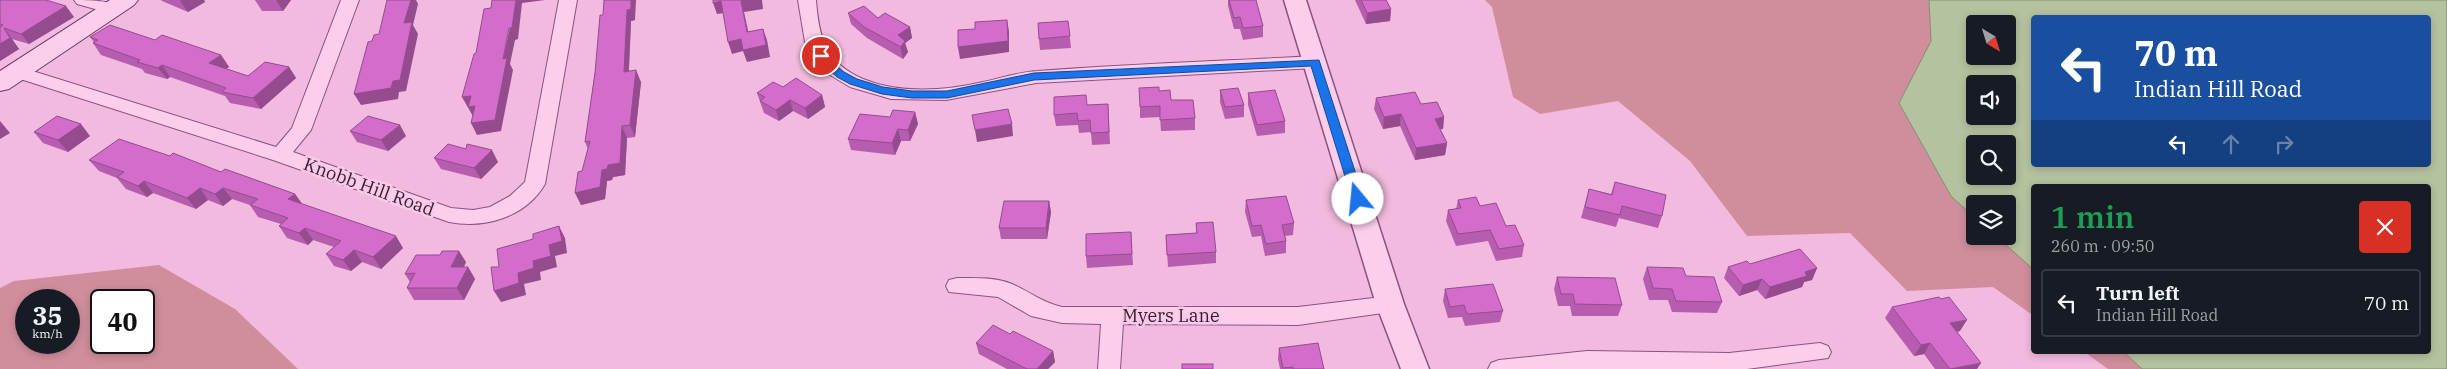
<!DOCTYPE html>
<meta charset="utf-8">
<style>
:root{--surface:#171b24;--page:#242831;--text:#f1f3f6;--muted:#9ea1a6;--line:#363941}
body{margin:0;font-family:"IBM Plex Serif",serif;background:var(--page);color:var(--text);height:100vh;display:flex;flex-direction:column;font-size:19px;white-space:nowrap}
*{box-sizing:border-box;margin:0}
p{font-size:16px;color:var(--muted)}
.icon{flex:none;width:28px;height:28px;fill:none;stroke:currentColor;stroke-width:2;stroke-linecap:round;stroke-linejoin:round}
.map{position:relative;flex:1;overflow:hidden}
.drawer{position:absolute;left:2031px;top:184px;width:400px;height:170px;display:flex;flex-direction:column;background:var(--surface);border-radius:5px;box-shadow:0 2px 8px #0003}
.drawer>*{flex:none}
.top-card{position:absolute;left:2031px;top:15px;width:400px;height:152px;border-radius:5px;box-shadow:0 2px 8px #0003;background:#1a4fa0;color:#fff;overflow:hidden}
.needle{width:32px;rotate:142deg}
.tools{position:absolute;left:1966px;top:15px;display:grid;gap:10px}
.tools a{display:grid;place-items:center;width:50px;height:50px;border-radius:5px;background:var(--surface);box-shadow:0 2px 8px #0003;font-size:25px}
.speed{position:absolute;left:15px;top:289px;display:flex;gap:10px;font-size:25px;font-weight:700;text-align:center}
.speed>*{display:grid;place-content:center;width:65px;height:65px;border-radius:50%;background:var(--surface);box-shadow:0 2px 8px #0003;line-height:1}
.speed small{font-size:12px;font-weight:400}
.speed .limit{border:2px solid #111;border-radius:8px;background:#fff;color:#111}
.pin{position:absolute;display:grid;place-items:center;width:42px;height:42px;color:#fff;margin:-21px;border:2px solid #fff;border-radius:50%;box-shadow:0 1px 5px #0007}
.me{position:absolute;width:55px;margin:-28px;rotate:343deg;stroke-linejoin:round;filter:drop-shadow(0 0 4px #0008)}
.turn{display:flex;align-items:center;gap:18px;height:105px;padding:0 20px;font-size:22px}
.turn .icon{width:65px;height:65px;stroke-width:2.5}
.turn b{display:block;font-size:35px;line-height:42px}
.lanes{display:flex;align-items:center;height:48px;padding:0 20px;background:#0003;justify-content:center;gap:25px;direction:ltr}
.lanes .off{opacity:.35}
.round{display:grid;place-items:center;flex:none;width:52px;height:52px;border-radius:5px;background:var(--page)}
.summary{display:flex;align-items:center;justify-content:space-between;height:85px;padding:0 20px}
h1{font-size:30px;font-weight:600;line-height:38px;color:#1e9e55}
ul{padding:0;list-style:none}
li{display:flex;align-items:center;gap:15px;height:68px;margin:0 10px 8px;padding:0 10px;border:2px solid var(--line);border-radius:5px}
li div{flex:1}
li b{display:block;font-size:19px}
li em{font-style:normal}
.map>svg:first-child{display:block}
</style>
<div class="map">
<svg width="2447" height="369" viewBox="0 0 2447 369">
<rect width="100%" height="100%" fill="#f2bade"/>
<g fill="#d08e9d" fill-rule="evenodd">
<path d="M1485,0h444l2,41 -32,62 52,93 24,22v18h21l38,34v46l-41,-29 -86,4 -57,-58 -103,3 -57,-75 -72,-60 -78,13 -27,-17 -21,-90z"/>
<path d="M159,265l76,44 63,60h-298v-81l14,-7zM26,300h43v42h-43zM101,300h43v42h-43z"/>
<path d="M2083,351h40l19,18h-34z"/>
</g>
<path fill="#b5c29f" stroke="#7f9066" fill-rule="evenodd" d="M1929,0h518v369h-305l-19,-18h306v-165h-395v84l-38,-34h12v-32h-33v14l-24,-22 -52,-93 32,-62zM2034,18h395v147h-395zM1975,24h33v32h-33zM1975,84h33v32h-33zM1975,144h33v32h-33z"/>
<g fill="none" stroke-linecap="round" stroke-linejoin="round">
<defs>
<g id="minor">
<path d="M74,0c14,0 39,0 48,9l-3,4 -6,1 -36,-10z"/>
<path d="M341,0h18l-48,130 -18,22 158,56 22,2 17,-3 20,-11 15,-14 34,-182h18l-32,184c-19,33 -60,45 -96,38l-176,-62 -262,-84 -3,-4 3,-4 6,-2 6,2 253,79 16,-19z"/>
<path d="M798,0h18c3,38 9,62 47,79 36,15 82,12 120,3 18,-4 36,-10 55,-11 92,-7 185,-10 277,-15l6,2 3,4 -3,4 -6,2 -279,15 -90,17 -55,-1 -41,-12 -25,-15 -7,-8 -13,-22z"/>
<path d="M957,278c18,0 38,-1 55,6 18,8 29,18 50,23h236l92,-11 8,2 3,6 -3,6 -8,2 -92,13 -175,-1 -3,45h-22l3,-45 -39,-1 -31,-7 -33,-19 -49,-5 -3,-6 3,-6z"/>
<path d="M1820,343l8,3 3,6 -3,6 -81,11h-259l3,-6 8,-3 88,-9 142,2z"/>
</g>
<path id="tertiary" d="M1284,0h22l98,304 25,65h-28l-25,-65z"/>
<path id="secondary" d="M110,0h28l-4,5 -125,84 -9,2v-20z"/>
</defs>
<use href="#minor" stroke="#8a537f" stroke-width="2"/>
<use href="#tertiary" stroke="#8a537f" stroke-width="3"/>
<use href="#secondary" stroke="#6b3763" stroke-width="2"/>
<use href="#minor" fill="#fcceeb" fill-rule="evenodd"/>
<use href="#tertiary" fill="#fcceeb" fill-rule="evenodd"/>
<use href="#secondary" fill="#fcceeb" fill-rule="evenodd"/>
</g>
<g fill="#b65daf">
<path d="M0,0l74,17 -45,27 -17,-5 7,10 -19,12z"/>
<path d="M161,0h43l1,2 -17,10 -26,-11z"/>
<path d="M255,0h36l-8,11h-21z"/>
<path d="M1228,0h28l7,26v11l-20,3 -3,-11h-6l-6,-23z"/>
<path d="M1355,0h31l5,9 -1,12 -24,3z"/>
<path d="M848,13l30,5 32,9 2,11 -7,5 3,9 -5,7 -36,-21 -16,-14z"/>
<path d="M603,15l32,5 -4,1 -2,50 12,11 -6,55 -8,1 -2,37 -12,2 -1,3 -5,1 -2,18 -24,6 1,-34 6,-22 -3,-7z"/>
<path d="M1068,21l3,27 -31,2 -1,-11z"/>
<path d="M90,37l65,3 66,15 8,12 -3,2 22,7 41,-9 7,11 -35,31 -31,-6 -5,-7 -55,-19 -3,2 -22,-6 -3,-4 -41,-14 -8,-12 1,-1z"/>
<path d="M783,87l39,8 3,12 -17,12 -15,-8 -14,10 -15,-8 -7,-20z"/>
<path d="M1220,90l24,15v12l-19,2 -5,-17z"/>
<path d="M1159,91l36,27v12l-34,1 -1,-14 -20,1v-11z"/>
<path d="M1248,93l37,28v12l-28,3 -9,-31z"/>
<path d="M1376,98l45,6 23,13 -1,12h-3l7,14 -2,12 -30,5 -15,-34 -17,3 -9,-20z"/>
<path d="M1108,104l2,40 -18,1 -1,-13 -12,1 -1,-8 -22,1 -2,-11 33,-10z"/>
<path d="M915,112l3,12 -8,17h-9l-6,14 -44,-5 -3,-11 42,-22z"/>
<path d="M350,131l56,5 -18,15 -31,-9z"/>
<path d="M34,132l56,4 -22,16 -25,-9z"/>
<path d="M170,156l125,38 7,10 101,44 -22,21 -19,-7 -11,9 -17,-5 -8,-12 8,-7 -21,-7 -5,5 -21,-7 -8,-12 2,-2 -23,-7 -8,-12 -18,-6 -9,7 -15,-6 -12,9 -43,-16 -6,4 -21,-8 -9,-11 -18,-7 -10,-11z"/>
<path d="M434,158l64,4 -17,17 -40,-10z"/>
<path d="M1615,182l47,34 -4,12 -39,-10 -3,9 -35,-9 8,-29 22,5z"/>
<path d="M1246,200l48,23 -1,12 -8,1 1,5v12l-21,3 -4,-20 -9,1 -7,-25z"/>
<path d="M1458,200l22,6 26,20 18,19 -2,12 -26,4 -8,-20 -32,5 -10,-25 2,-11 8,-1z"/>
<path d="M1049,201l2,11 -4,27h-46l-2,-11z"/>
<path d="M1196,223l20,29v11l-48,4 -2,-32 30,-2z"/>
<path d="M1131,232l2,33 -46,3 -1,-12z"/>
<path d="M466,262l-2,5h4l7,12 -11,21h-50l-7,-12 3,-6 -5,-8z"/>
<path d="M1750,264l67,4 -5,12 -8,2 -2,5 -37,12 -8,-9 -18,6 -15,-18 4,-11z"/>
<path d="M1647,267l39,9 36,26 -5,11 -45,-1 -4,-12h-19l-6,-21z"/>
<path d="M1557,277l65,28 -4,11h-46l-2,-10h-12l-4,-17z"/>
<path d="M1445,289l58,22 -3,11 -35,4 -3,-9 -14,1 -5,-17z"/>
<path d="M1892,307l68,24 -4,1 21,37h-42l-11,-15 -10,2 -29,-38z"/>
<path d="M1010,334l43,17 2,11 -7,7h-41l-28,-15 -3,-11z"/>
<path d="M1279,348l45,21h-44l-2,-10z"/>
</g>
<g fill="#944c8f">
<path d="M181,0h23l1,2 -17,10 -8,-11z"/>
<path d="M276,0h15l-8,11z"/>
<path d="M409,0h7l2,4 -5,21 5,9 -12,57 -7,1 -1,7 -37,6 -7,-11 50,-71z"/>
<path d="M516,0h29l-23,3 -4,36 -3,1 -5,24 3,6 -12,61 -24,4 -6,-12 32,-64z"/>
<path d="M631,0h5l-1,20 -4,1 -3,63 -4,-12 3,-62z"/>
<path d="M744,0h18l1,9 -19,3 7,32 -4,-12 -6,-31z"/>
<path d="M721,1l4,12 -8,1 -4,-11z"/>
<path d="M66,6l8,11 -45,27 -8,-10z"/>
<path d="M1391,9l-1,12 -24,3 1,-11z"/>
<path d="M1007,20l2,11v21l-49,7 -2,-12z"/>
<path d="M910,27l2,11 -7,5 3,9 -5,7 -5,-24z"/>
<path d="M4,28l8,11 7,10 -19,12v-17z"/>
<path d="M763,29l4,11 3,17 -23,5 -4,-11 -11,3 -4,-12z"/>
<path d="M221,55l8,12 -12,8 -8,-12z"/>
<path d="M162,65l8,12 -3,2 -9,-11z"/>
<path d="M289,67l7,11 -35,31 -8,-11z"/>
<path d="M636,70l5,12 -6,55 -5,-12z"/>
<path d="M822,95l3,12 -17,12 -3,-11z"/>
<path d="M471,96l6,11 -3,11 -12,-21z"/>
<path d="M790,100l3,11 -14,10 -3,-11z"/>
<path d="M915,112l3,12 -8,17 -2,-11z"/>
<path d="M1401,114l-1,12 -17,3 1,-12z"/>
<path d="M1444,117l-1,12 -9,1 1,-11z"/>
<path d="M0,121l10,12 -10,6z"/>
<path d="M81,124l9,12 -22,16 -10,-12z"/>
<path d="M1012,124l1,12 -36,6 -2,-12z"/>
<path d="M400,125l6,11 -18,15 -7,-11z"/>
<path d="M622,126l5,12 -2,37 -12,2 -1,3 -5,1 -2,18 -24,6 -6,-12 33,-28z"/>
<path d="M898,129l3,12 -6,14 -3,-12z"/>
<path d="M1447,143l-2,12 -30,5 1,-12z"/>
<path d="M492,150l6,12 -17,17 -7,-11z"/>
<path d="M144,181l9,12 -6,4 -9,-11z"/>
<path d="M200,188l8,12 -12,9 -9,-11z"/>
<path d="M223,188l9,11 -9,7 -8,-12z"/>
<path d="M295,194l8,11 -15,-6z"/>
<path d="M1049,201l2,11 -4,27 -1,-11z"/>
<path d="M559,226l6,12 2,15 -12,3 2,11 -17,5 1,8 -17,4 2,11 -25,7 -7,-11 39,-30 16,-16z"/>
<path d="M305,228l8,12 -5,5 -9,-12z"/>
<path d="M396,236l7,12 -22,21 -8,-12z"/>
<path d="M354,250l8,12 -11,9 -8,-11z"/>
<path d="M459,251l7,11 -8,17 -7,-12z"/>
<path d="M468,267l7,12 -11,21 -7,-12z"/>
<path d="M1817,268l-5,12 -8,2 -2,5 -37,12 5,-12 35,-15z"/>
<path d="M1762,279l-5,11 -18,6 4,-11z"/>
<path d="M1967,320l-7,11 -17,4 7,-12z"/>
<path d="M1930,343l-6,11 -10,2 7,-11z"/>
<path d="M1053,351l2,11 -7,7h-11z"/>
<path d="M1981,363l-4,6h-25z"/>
</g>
<g fill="#d46ccc" stroke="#944c8f">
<path d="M0,0h46l20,6 -45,28 -17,-6 6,10 -10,6v-17l3,-2 -3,-1z"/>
<path d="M387,0h24l-7,23 8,-1 -12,58 -7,1 -2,7 -37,6 14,-52 4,-1 2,-6 5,-1z"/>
<path d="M492,0h24l-4,28h-3l-6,31 4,-1 -12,62 -24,3 4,-17 -7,1 3,-11 -9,1 12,-43 2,-1 8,-44 7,-1z"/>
<path d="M604,0h27v9l-4,1 -3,62 12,-2 -6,55 -8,1 -2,37 -12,2 -1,4 -5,1 -2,17 -25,6 3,-21 4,-1 8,-30 -5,1 10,-69 5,-58h3z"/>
<path d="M713,0h31l-3,1 6,31 16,-3 3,16 -23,5 -2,-11 -13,3 -7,-41 -8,2z"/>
<path d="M1229,0h27l7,26 -20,2 -3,-11 -6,1z"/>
<path d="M1361,0h25l5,9 -24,4z"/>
<path d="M864,6l14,12 7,-5 25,14 -12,8 7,6 -4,6 -37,-20 -16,-14z"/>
<path d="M1007,20l1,21 -50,6v-17l17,-1v-7z"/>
<path d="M1068,21l2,15 -31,3 -1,-16z"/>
<path d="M110,25l45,15 7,-5 59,20 -12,8 39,13 17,-14 24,5 -36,31 -31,-6 4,-4 -64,-23 -4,3 -21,-6 3,-2 -47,-17 5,-3 -8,-3z"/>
<path d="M796,78l26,17 -17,13 -15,-8 -14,10 -16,-9 5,-4 -8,-4 16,-11 10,5z"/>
<path d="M1159,87v4l11,-1 1,10h22l2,18 -35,2v-14l-20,1 -1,-19z"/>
<path d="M1238,88l6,17 -19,2 -5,-17z"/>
<path d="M1275,90l10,31 -28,4 -9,-32z"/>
<path d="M1415,92l6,12 16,-2 7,15 -9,2 12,24 -31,5 -15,-34 -17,3 -8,-19z"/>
<path d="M1086,95l1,10 21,-1 1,28 -18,1 -1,-13 -12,1 -1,-8 -23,2v-18z"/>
<path d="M1008,109l4,15 -37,6 -3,-15z"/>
<path d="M893,110l22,2 -7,18 -10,-1 -6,14 -44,-4 12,-25 30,3z"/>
<path d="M57,116l24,8 -23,16 -24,-8z"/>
<path d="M368,116l32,9 -19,15 -31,-9z"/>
<path d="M119,139l51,17 3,-3 48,19 4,-3 70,25 -7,5 108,37 -23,21 -19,-7 -11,10 -17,-6 15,-13 -36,-13 -6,5 -20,-7 9,-8 -38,-13 8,-6 -35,-11 -8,6 -15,-6 -13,10 -43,-17 -6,5 -21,-9 7,-5 -35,-12z"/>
<path d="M448,144l18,5 1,-5 25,6 -18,18 -40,-10z"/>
<path d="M1615,182l51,13 -4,21 -40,-10 -2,9 -35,-8 4,-18 23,6z"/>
<path d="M1286,196l8,27 -12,2 4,16 -20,3 -5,-19 -9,1 -6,-26z"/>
<path d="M1476,197l4,9 16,-3 10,23 9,-1 9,20 -25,4 -9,-19 -32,4 -10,-24 13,-2 -3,-8z"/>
<path d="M1004,201h45l-3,27h-47z"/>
<path d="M1213,222l3,30 -49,3 -1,-20 31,-2 -1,-10z"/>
<path d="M559,226l3,15 -13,4 2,11 -18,5 1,7 -16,5 1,10 -25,8 -3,-24h8l-2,-18 36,-10v-5z"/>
<path d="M1131,232l1,22 -46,2v-22z"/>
<path d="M1800,249l17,19 -12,4 2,4 -37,11 -8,-8 -19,6 -15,-18 19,-6 3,3z"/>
<path d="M442,251h17l-8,16h17l-11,21h-50l8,-15 -10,1 11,-19h24z"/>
<path d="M1647,267l36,1 3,8 28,1 8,25 -46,-1 -4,-12 -19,-1z"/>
<path d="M1557,277l58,1 7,27 -47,-1 -2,-10h-12z"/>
<path d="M1493,284l10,27 -36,3 -3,-9 -14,2 -5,-18z"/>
<path d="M1939,297l2,2 8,-2 18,23 -17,3 31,40 -31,6 -20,-26 -9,2 -29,-38z"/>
<path d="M993,325l17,9 3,-3 40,20 -16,18h-10l-51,-26z"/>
<path d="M1318,343l6,26h-31v-2l-10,1 -4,-20z"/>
<rect x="1182" y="364" width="31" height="5"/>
</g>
<path fill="#1a73e8" stroke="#114b97" d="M821,53l23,19 13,7 26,8 29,4h35l87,-18 285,-13 45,139 -6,4 -6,-4 -41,-133 -277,14 -87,18h-35l-30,-4 -32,-10 -13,-7 -20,-18 -1,-3z"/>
<g text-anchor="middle" stroke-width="5" stroke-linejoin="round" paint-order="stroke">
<g font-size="18" fill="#371a33" stroke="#f8cae7">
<text transform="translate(369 187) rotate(20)" y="6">Knobb Hill Road</text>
<text x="1171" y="322">Myers Lane</text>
</g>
</g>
</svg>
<div class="tools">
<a><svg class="needle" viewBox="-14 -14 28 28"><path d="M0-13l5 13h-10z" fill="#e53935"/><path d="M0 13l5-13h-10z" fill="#9ea1a6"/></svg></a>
<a><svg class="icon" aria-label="sound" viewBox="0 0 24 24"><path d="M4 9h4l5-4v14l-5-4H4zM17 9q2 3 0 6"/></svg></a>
<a><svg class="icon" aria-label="search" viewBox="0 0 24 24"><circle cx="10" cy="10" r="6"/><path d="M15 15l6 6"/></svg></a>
<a><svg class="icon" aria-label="layers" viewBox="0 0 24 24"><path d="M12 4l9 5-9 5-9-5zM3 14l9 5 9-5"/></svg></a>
</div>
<div class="speed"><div>35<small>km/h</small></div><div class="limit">40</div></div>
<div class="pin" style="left:821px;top:56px;background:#d93025"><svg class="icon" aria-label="arrive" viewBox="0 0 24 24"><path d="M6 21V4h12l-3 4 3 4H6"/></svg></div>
<svg class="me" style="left:1358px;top:199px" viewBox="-20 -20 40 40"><circle r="19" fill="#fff"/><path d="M0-13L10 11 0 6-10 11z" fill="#1a73e8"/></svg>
<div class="top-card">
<div class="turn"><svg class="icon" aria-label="left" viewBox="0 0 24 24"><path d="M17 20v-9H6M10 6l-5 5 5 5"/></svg><div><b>70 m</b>Indian Hill Road</div></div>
<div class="lanes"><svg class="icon" aria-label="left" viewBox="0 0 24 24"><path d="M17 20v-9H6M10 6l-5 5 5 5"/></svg><svg class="icon off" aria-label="ahead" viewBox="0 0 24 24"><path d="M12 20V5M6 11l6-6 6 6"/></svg><svg class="icon off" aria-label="right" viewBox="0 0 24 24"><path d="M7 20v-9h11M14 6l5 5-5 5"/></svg></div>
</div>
<section class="drawer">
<div class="summary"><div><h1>1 min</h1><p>260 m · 09:50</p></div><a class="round" style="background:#d93025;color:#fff"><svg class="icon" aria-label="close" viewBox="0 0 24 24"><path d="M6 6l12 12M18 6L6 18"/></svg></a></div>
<ul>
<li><svg class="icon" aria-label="left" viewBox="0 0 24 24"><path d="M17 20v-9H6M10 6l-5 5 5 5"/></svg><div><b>Turn left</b><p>Indian Hill Road</p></div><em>70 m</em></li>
</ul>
</section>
</div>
